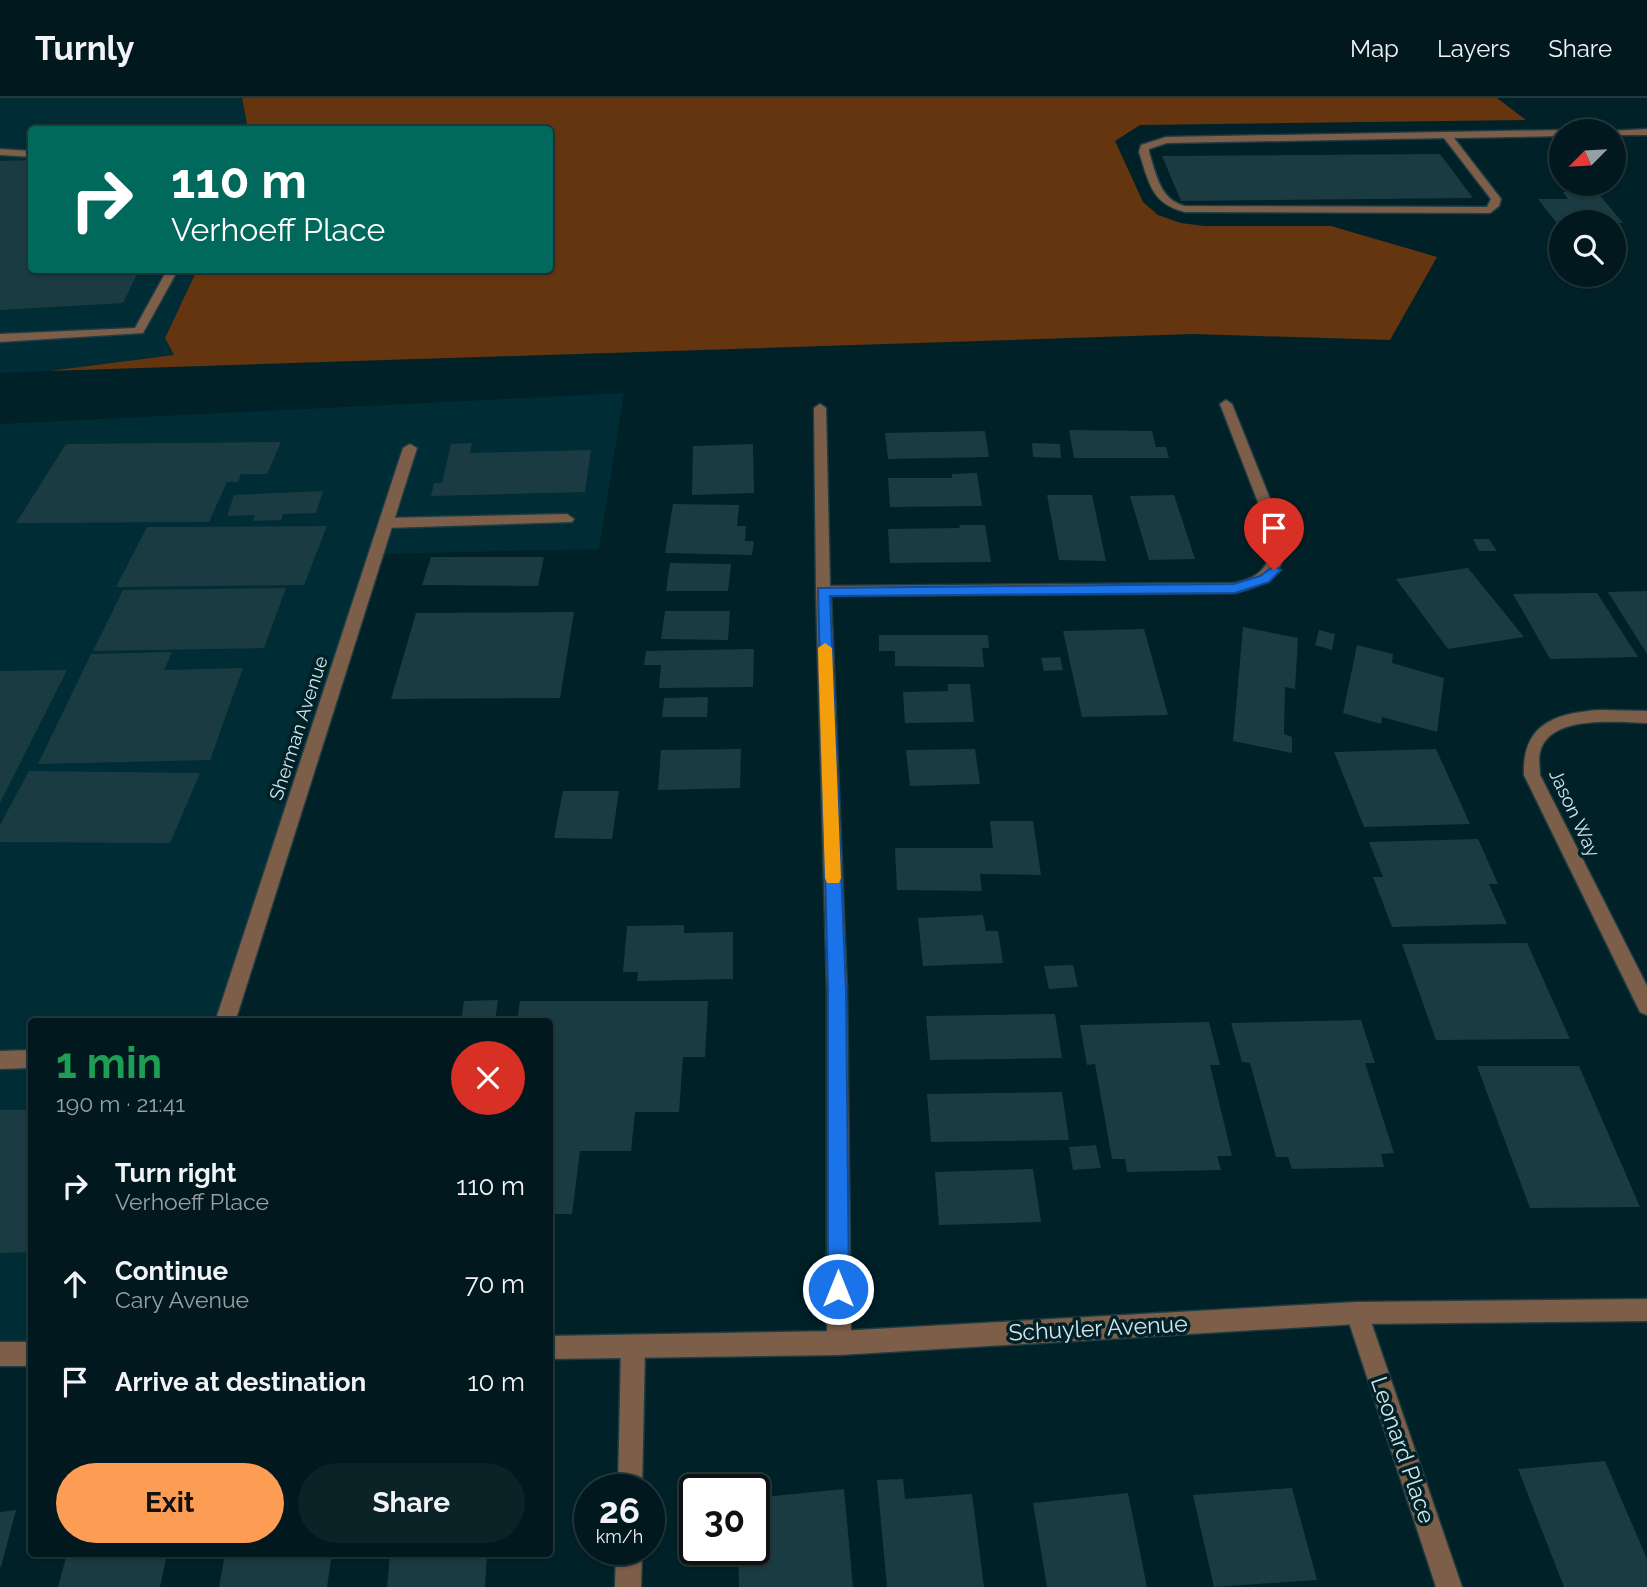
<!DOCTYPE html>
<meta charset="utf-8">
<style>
:root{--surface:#01191e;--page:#0b2227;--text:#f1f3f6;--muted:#96a0a4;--line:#23383c;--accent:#fd9d54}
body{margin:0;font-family:Raleway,sans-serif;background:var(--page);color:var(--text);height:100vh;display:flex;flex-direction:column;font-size:26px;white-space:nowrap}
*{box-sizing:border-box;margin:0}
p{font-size:23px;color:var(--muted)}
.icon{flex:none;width:38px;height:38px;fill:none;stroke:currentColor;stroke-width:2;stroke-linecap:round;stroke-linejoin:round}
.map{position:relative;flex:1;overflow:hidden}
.drawer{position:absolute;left:28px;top:920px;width:525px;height:539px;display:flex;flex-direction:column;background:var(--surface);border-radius:7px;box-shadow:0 2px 5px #0004,0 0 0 2px var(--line)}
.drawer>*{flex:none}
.hud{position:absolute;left:28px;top:28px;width:525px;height:147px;border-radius:7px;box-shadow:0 2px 5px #0004,0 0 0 2px var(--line);background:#00695c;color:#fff;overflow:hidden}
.needle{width:46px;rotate:246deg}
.tools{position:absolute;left:1549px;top:21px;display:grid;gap:14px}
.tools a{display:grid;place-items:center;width:77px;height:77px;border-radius:50%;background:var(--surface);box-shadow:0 2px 5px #0004,0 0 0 2px var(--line);font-size:35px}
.speed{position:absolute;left:574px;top:1376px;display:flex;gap:14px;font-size:35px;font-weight:700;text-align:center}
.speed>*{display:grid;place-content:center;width:91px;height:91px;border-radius:50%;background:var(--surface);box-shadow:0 2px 5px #0004,0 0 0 2px var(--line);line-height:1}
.speed small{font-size:18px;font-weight:400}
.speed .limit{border:4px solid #111;border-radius:10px;background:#fff;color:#111}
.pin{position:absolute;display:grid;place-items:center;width:60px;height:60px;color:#fff;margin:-72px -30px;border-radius:50% 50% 50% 0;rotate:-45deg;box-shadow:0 0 7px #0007}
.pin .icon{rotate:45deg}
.me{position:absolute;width:77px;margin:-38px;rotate:0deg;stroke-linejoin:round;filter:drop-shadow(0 0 5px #0008)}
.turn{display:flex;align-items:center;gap:24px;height:147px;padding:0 28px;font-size:32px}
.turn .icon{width:91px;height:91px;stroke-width:2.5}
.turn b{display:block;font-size:49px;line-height:60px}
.round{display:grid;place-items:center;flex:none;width:74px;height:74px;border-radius:37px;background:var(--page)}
.headline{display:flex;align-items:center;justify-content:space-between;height:119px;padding:0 28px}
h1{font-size:42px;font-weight:700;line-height:52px;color:#1e9e55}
.button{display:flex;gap:14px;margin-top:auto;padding:14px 28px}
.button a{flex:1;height:80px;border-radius:42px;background:var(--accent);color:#111;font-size:28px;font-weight:700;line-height:80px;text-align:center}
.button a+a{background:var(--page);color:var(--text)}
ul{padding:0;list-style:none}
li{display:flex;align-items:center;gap:21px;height:98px;padding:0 28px}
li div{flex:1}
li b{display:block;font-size:26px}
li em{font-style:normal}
header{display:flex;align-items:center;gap:42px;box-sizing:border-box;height:98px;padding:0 35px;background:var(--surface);border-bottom:2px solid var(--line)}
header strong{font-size:33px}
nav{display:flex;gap:38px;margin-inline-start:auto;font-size:24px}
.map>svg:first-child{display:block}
</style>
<header>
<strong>Turnly</strong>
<nav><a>Map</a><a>Layers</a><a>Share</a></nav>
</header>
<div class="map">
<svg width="1647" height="1489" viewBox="0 0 1647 1489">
<rect width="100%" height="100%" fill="#012128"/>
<g fill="#002c35">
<path d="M0,0h242l6,31 -216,1v140h165l-32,68 10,17 -126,16 -49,2z"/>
<path d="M624,295l-25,156 -223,5 -151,468h-193l-1,332h-31v-930z"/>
</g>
<path fill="#64350f" d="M242,0h1255l29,22 -386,5 -25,16 28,61 15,13 23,8 23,3h127l106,31 -47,83 -197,-6 -1144,37 125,-16 -9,-17 32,-68h353v-140l-302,-1z"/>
<g fill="#1b3b42">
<path d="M1440,56l33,44 -292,3 -19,-45z"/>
<path d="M32,62v110h107l-16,33 -123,7v-149z"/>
<path d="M1563,94h34l26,31 -67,-1 -18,-23h30z"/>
<path d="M1069,332l83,1 4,16h10l3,11h-95z"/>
<path d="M985,333l4,26 -101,2 -3,-26z"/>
<path d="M281,344l-14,32h-26l-3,8h-11l-18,40 -193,1 50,-79z"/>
<path d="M472,345l-2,10 121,-3 -6,42 -154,4 3,-13h8l9,-39z"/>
<path d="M1032,345l28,1 1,14 -28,-1z"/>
<path d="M753,346l1,49 -62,2 1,-49z"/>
<path d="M977,375l5,33 -92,1 -2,-29h64v-4z"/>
<path d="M323,393l-7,22 -33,1 -2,6 -28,1 2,-6 -28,1 7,-21z"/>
<path d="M1047,397h45l14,66 -47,-1z"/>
<path d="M1174,397l21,64 -46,1 -19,-64z"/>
<path d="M673,406l66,1 -2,21h9l-1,15h9l-2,14 -87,-2z"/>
<path d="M959,427h26l6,37 -101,1 -2,-34 72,-1z"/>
<path d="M327,428l-23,59 -188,2 31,-60z"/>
<path d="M1473,441h16l8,12h-18z"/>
<path d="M431,459h113l-6,29 -116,-1z"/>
<path d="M670,465l61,1 -3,27h-62z"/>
<path d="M1468,470l56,69 -76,12 -52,-70z"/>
<path d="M286,490l-22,60 -171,3 30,-61z"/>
<path d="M1647,493v63l-39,-62z"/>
<path d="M1597,495l41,64 -88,2 -37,-65z"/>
<path d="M665,513h65l-2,29 -67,-1z"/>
<path d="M574,514l-14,86 -169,1 25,-86z"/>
<path d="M1243,529l55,11 -3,51 -10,-2 -1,47 8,3v16l-59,-12z"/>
<path d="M1144,531l24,86 -86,2 -19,-86z"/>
<path d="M1319,532l16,4 -3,16 -17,-5z"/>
<path d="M879,537h109l1,13h-7l2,19 -89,-1v-15h-16z"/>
<path d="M1357,547l36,9 -1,9 52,15 -7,54 -55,-15 -1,7 -38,-11z"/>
<path d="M754,551l-1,38 -94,1 2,-23h-17l2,-14z"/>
<path d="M172,554l-8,18 79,-2 -33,92 -172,4 53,-110z"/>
<path d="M1060,559l3,13 -19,1 -3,-13z"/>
<path d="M67,572l-67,133v-132z"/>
<path d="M948,586h22l4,38 -69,1 -2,-31 45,-1z"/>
<path d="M708,599l-1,20h-45l2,-19z"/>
<path d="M741,651l-1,39 -82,2 3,-40z"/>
<path d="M975,651l5,35 -70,2 -4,-36z"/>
<path d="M1436,651l34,75 -106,3 -30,-75z"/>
<path d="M29,673l171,2 -30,70 -170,-1v-17z"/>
<path d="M563,693h56l-7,48 -58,-1z"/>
<path d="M990,723h43l8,54 -61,-1 2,17 -85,-1 -2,-42h98z"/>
<path d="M1478,741l20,45h-9l18,40 -115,3 -19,-50h10l-14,-35z"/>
<path d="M983,817l3,16h12l5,32 -80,3 -5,-48z"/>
<path d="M684,827v8l49,-1v47l-96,2 1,-9h-15l4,-46z"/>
<path d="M1527,845l43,96 -134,1 -34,-96z"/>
<path d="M1073,867l5,22 -29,2 -5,-23z"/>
<path d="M498,902l-3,22h-34l3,-21z"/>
<path d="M520,903h188l-3,56h-22l-4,55h-44l-4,39h-51l-8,63h-22v-192h-33z"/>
<path d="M1055,916l7,44 -132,2 -4,-44z"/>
<path d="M1361,922l14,43h-10l29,90 -13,1 3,13 -92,2 -4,-12h-12l-26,-94 -8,-1 -11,-39z"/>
<path d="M1209,924l11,43h-10l22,91h-15l4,14 -94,2 -2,-13h-13l-17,-95 -8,1 -7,-40z"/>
<path d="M1477,968h102l61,141 -110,1z"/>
<path d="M1062,994l7,48 -138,2 -4,-48z"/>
<path d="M0,1012h32v142l-32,1z"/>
<path d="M1096,1047l5,23 -28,2 -4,-23z"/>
<path d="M1033,1071l8,53 -102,3 -4,-53z"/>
<path d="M1605,1363l42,98v28h-83l-46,-118z"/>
<path d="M903,1381l2,20 67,-5 12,93h-97l-10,-107z"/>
<path d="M1292,1390l25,92 -103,7 -21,-92z"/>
<path d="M844,1391l9,98h-114l-1,-38h16v-51z"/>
<path d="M1128,1395l19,94h-100l-14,-84z"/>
<path d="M16,1412l-15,57h-1v-55z"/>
<path d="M67,1456h100l-7,33h-102z"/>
<path d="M225,1456h107l-5,33h-108z"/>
<path d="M390,1456h97l-2,33h-98z"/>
</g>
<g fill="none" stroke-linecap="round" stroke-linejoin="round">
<defs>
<g id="service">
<path d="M1647,31v6h-33v-4h-4z"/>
<path d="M1561,32l4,1h-4v5l-107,2 47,61 -2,7 -9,7 -305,-1c-34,-8 -36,-30 -46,-60l2,-7 25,-8zM1444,40l47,61 -4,8 -302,-1c-25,-6 -29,-32 -36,-54v-3l18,-6z"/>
<path d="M0,51l32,2v6l-32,-2z"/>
<path d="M167,172h11l-35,63 -143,9v-8l135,-6z"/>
<path d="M567,416l7,5 -2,3 -186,6 -7,-5 7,-5z"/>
<path d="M32,952v18l-32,1v-18z"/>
</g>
<g id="minor">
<path d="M1226,302l6,4 55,137c-3,33 -21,45 -52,52l-404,3 16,395 4,352 -4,8 -8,4 -8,-4 -4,-8v-352l-11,-400 -2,-183 6,-4 6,4 4,178 405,-3c25,-5 35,-17 38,-42l-53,-137z"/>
<path d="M410,346l7,4 -182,574h-20l188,-574z"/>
<path d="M1600,612l47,1v12c-29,-1 -98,-9 -107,29 -2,7 0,16 0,23l107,211v29l-7,-3 -116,-237c-2,-51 31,-62 76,-65z"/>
<path d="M1357,1204l8,3 3,8 94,274h-26l-90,-274 3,-8z"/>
<path d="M633,1237l8,4 4,8 -3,142h-24l3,-142 4,-8z"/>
<path d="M616,1451h26l-1,38h-26z"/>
</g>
<g id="tertiary">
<path d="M1647,1201v22l-290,3 -518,31 -289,4v-23l289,-5 518,-29z"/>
<rect x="0" y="1244" width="32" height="24"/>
</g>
</defs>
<use href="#service" stroke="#1f3c43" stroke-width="3"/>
<use href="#minor" stroke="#1f3c43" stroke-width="3"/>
<use href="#tertiary" stroke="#1f3c43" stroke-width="3"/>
<use href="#service" fill="#7d5e49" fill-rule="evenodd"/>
<use href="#minor" fill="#7d5e49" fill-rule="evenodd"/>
<use href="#tertiary" fill="#7d5e49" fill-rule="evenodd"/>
</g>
<path fill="#1a73e8" stroke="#114b97" stroke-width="2" d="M1274,468l7,4 -12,12 -34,11 -405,3 16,395 3,298 -3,7 -8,3 -7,-3 -3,-7v-298l-10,-403 416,-4 26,-8z"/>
<path fill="#f59e0b" d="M825,545l7,5 9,230 -2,5h-12l-2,-5 -7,-230z"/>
<g text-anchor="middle" stroke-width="7" stroke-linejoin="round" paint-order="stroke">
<g font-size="19" fill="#d4e5ea" stroke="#012128">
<text transform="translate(298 630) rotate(-72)" y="7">Sherman Avenue</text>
<text transform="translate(1575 715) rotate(65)" y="7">Jason Way</text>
</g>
<g font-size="23" fill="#d4e5ea" stroke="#012128">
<text transform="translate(1098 1230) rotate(-3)" y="8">Schuyler Avenue</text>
<text transform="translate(1403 1352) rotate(71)" y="8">Leonard Place</text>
</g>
</g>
</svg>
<div class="tools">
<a><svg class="needle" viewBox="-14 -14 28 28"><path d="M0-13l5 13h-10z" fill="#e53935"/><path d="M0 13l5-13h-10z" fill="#96a0a4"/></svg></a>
<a><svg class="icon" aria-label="search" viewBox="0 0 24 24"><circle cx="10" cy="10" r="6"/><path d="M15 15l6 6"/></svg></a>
</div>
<div class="speed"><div>26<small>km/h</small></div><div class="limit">30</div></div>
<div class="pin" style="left:1274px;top:472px;background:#d93025"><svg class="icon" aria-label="arrive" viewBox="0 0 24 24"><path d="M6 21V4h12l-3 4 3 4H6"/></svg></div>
<svg class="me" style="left:838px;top:1191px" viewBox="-20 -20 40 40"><circle r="17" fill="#1a73e8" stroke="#fff" stroke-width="3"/><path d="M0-11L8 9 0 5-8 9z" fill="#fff"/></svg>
<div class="hud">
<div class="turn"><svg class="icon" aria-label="right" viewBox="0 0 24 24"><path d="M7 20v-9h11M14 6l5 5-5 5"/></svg><div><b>110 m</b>Verhoeff Place</div></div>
</div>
<section class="drawer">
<div class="headline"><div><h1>1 min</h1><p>190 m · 21:41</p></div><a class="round" style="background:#d93025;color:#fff"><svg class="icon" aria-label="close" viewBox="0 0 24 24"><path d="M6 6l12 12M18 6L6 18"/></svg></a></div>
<ul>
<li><svg class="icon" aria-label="right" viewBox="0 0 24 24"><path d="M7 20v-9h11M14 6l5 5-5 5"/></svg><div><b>Turn right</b><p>Verhoeff Place</p></div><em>110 m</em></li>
<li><svg class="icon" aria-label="ahead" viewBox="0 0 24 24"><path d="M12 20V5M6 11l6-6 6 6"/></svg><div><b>Continue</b><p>Cary Avenue</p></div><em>70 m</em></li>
<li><svg class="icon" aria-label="arrive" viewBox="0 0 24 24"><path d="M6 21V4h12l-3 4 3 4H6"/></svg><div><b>Arrive at destination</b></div><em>10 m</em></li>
</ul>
<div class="button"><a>Exit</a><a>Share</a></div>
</section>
</div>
